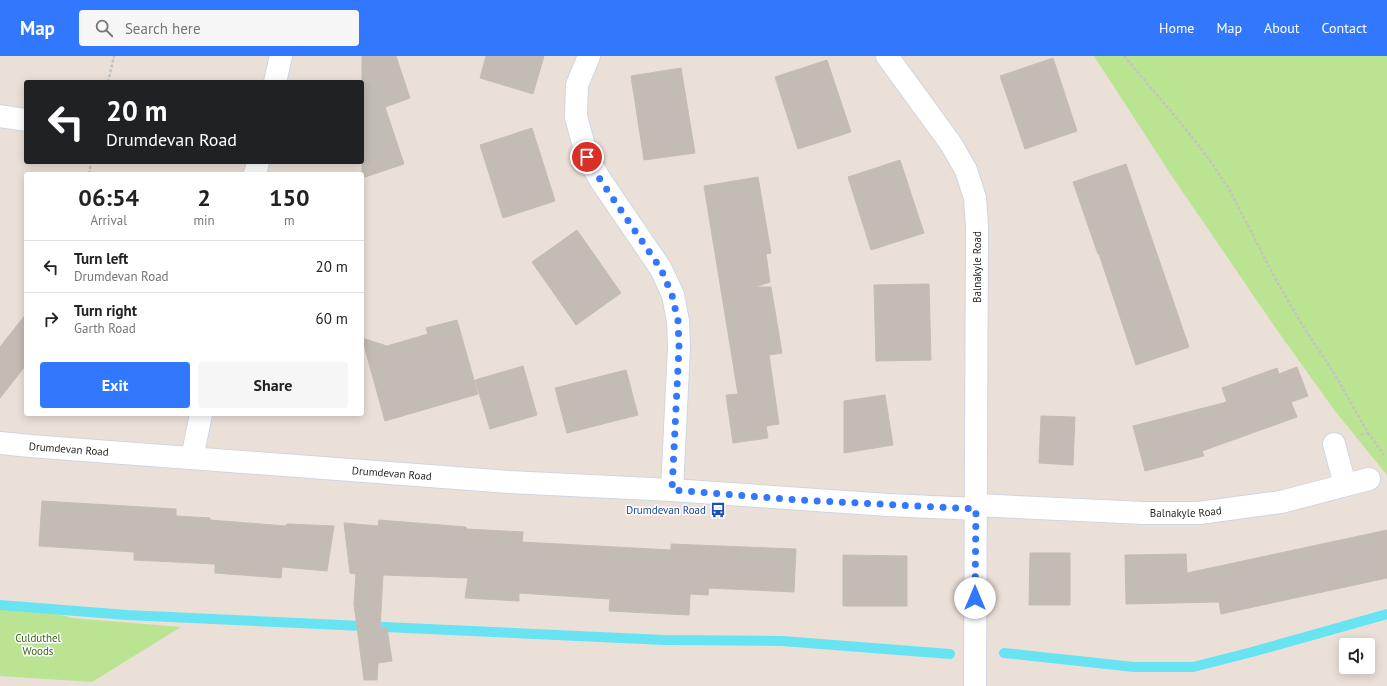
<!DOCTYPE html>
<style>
:root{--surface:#fff;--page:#f6f6f6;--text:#222;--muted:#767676;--line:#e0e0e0;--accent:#3278ff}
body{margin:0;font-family:"PT Sans",sans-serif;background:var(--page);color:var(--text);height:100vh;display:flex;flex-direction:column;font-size:15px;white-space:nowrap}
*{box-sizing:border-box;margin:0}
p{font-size:13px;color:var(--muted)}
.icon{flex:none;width:22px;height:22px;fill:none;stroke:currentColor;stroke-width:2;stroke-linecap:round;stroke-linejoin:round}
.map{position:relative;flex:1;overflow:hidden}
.side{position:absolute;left:24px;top:116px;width:340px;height:244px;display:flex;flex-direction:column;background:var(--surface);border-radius:4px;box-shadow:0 2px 10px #0003}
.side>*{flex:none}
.banner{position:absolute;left:24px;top:24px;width:340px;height:84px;border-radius:4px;box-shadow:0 2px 10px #0003;background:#202124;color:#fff;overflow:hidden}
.controls{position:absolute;left:1339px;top:582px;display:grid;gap:8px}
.controls a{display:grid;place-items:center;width:36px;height:36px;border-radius:4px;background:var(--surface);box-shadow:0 2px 10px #0003;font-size:20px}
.pin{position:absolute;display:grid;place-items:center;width:34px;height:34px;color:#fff;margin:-17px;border:2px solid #fff;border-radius:50%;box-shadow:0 1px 4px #0007}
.me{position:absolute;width:44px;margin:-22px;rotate:0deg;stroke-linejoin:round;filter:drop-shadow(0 0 3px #0008)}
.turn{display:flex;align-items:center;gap:14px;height:84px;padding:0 16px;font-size:18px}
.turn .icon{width:52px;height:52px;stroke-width:2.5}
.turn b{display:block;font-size:28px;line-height:34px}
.eta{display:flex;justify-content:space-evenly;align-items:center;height:68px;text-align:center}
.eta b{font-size:24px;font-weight:700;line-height:28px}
.primary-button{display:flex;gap:8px;margin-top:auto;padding:8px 16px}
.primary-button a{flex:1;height:46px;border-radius:4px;background:var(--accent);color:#fff;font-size:16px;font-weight:700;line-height:46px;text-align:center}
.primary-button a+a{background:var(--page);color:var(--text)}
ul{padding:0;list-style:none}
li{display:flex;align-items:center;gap:12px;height:52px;padding:0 16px;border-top:1px solid var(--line)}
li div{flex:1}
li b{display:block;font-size:15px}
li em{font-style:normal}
header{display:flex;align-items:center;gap:24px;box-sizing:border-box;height:56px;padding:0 20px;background:var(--accent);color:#fff}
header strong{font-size:19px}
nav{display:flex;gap:22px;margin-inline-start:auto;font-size:14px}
.search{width:280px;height:36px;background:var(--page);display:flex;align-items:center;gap:10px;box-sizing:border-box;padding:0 14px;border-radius:4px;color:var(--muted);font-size:15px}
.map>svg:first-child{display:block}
</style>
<header>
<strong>Map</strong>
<div class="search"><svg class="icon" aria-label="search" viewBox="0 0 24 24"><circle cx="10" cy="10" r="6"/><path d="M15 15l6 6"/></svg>Search here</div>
<nav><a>Home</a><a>Map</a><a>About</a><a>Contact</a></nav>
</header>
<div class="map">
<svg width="1387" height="630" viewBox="0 0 1387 630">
<rect width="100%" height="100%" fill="#ebe0d8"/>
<g fill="#bbe492">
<path d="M1094,0h293v419l-52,-64 -56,-78 -106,-155z"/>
<path d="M0,549l36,3 36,10 109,9 -89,55 -92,-6z"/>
</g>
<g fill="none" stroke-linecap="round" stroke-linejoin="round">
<g stroke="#67e3f2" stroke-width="10">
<path d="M0,549l127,10 537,25 118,1 168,13"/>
<path d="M1004,597l130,14h59l59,-15 135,-38"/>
</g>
</g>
<g fill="#c2bcb4" stroke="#c6bcb2">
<path d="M362,0h34l14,42 -25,9 19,57 -42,14z"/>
<path d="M486,0h58l-11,38 -53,-16z"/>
<path d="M1053,2l24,73 -52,18 -25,-73z"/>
<path d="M827,4l24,72 -53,17 -23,-72z"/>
<path d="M681,12l14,85 -51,7 -13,-84z"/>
<path d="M532,72l23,73 -52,17 -23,-73z"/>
<path d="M900,104l24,73 -53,17 -23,-73z"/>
<path d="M1126,108l63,183 -53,18 -37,-111h-1l-25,-72z"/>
<path d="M758,121l13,76 -5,1 4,28 -15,5h16l11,66 -13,2 10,69 -13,2 2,12 -35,5 -7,-48 12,-1 -34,-208z"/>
<path d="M577,174l44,63 -45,32 -44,-63z"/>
<path d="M929,228l2,76 -55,1 -2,-76z"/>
<path d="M26,258v51l-26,33v-51z"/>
<path d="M457,264l21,74 -93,27 -23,-83 25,8 41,-12 -2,-6z"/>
<path d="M523,310l14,49 -47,14 -15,-49z"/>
<path d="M1297,311l11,29 -17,6 6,15 -95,34 2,5 -59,15 -12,-45 94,-24 -5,-14 55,-20 2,6z"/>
<path d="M626,314l12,45 -71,18 -12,-45z"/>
<path d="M885,339l8,50 -49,8v-52z"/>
<path d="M1041,360l34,1 -2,48 -34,-2z"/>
<path d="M42,445l134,8v7l34,2v2l76,6 1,-2 47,2 -7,45 -45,-4 -1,11 -66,-5v-9l-81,-4v-8l-95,-6z"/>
<path d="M379,464l87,7v2l57,3 -1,10 149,8v-6l125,5 -2,43 -85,-4 -1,7 -18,-1 -1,21 -80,-4 1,-12 -91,-6v8l-54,-3 3,-20 -85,-3 -3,54 7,-1 5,33 -14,2 -1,17h-13l-10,-76 2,-30 -6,-1 -6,-50 34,3z"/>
<path d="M1387,474v48l-166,36 -2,-12 -93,2 -1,-49 61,-1 1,19z"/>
<path d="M1030,497h40v52h-41z"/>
<path d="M843,499l64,1v50h-64z"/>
</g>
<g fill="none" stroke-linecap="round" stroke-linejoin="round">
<defs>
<g id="minor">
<path d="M589,0l-12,29 -1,32 11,40 14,24 60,88 12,26 5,26 1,26 -7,143"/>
<path d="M887,0l64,88 15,26 9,28 2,28 -2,460"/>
<path d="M275,26l6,-26"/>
<path d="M0,60l26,4"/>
<path d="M255,118l3,-12"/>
<path id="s1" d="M0,387l30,3 479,36 163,8 216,15 88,4"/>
<path d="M1334,388l11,41"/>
<path d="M192,402l9,-44"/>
<path id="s2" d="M976,449l168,8h55l82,-11 88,-23"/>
</g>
</defs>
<use href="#minor" stroke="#ced5e2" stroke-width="24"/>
<g stroke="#c3c3c3" stroke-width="2.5" stroke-dasharray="3 2" stroke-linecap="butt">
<path d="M1124,0l56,66 29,37 21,32 46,89 28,48 30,45 34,60 -9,2"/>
<path d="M108,26l6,-26"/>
<path d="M89,118l2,-12"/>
<path d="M1368,377l16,22"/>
</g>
<use href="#minor" stroke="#fff" stroke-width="22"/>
</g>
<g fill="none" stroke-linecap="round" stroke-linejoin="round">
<path stroke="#3278ff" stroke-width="7" stroke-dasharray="0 12.6" d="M587,101l14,24 60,88 11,26 6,26 1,26 -7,143 127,10 177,9 -1,89"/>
</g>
<defs>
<symbol id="bus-bare" viewBox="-9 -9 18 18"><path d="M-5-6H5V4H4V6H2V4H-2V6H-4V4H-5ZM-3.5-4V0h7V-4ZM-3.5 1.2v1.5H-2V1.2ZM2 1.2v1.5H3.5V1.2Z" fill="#1a4fb4" stroke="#fff" stroke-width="2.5" paint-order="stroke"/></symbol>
</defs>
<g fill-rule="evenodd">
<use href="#bus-bare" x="707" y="443" width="22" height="22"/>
</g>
<g text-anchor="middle" stroke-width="3" stroke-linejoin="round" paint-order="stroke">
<g font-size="11" fill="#282828" stroke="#fff">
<text transform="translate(977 211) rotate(-90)" y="4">Balnakyle Road</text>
<text dy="4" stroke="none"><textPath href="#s1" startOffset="69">Drumdevan Road</textPath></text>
<text dy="4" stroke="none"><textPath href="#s1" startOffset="393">Drumdevan Road</textPath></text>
<text dy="4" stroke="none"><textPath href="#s2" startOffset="210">Balnakyle Road</textPath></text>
</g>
<g font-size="11" fill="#164399" stroke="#fff" text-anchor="end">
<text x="706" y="458">Drumdevan Road</text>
</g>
<g font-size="11" fill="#346617" stroke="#fff">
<text x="38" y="586">Culduthel<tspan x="38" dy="13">Woods</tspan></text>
</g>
</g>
</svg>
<div class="controls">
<a><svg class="icon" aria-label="sound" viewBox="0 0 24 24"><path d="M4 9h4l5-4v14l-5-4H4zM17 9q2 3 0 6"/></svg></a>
</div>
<div class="pin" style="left:587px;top:101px;background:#d93025"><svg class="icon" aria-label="arrive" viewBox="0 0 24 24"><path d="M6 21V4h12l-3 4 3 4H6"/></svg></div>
<svg class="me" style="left:975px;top:542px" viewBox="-20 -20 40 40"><circle r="19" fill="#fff"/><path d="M0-13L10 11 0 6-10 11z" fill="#3278ff"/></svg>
<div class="banner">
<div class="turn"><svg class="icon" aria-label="left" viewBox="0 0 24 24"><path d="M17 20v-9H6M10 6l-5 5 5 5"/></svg><div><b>20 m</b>Drumdevan Road</div></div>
</div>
<section class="side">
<div class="eta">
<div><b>06:54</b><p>Arrival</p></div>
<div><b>2</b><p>min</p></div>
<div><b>150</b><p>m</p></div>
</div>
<ul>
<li><svg class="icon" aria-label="left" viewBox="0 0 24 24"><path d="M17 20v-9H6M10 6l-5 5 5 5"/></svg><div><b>Turn left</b><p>Drumdevan Road</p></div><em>20 m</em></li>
<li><svg class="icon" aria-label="right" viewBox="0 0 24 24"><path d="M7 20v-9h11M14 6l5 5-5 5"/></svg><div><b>Turn right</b><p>Garth Road</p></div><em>60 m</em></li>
</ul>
<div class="primary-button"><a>Exit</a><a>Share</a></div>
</section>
</div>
